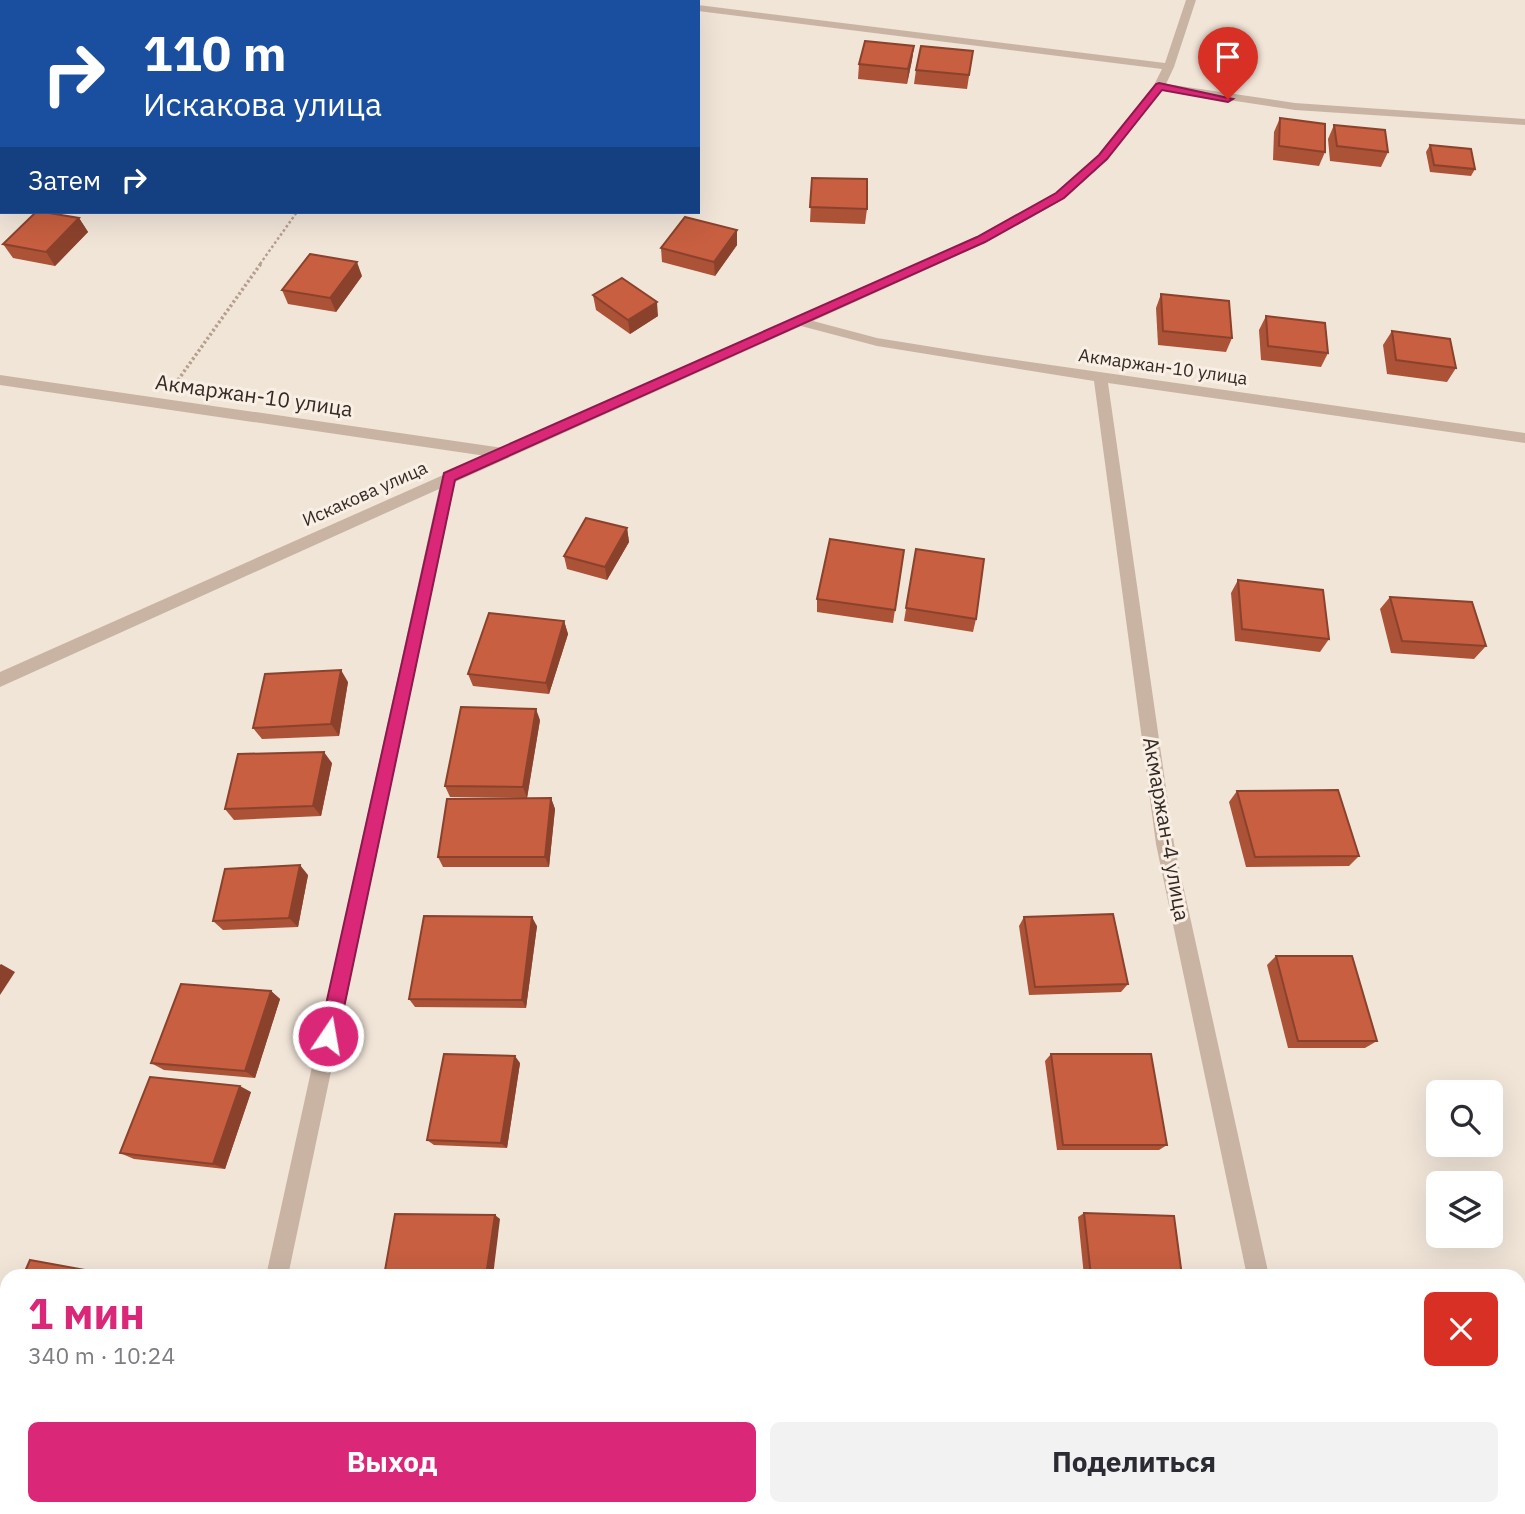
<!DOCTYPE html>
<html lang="ru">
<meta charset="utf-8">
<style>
:root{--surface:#fff;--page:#f2f2f3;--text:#2b2b33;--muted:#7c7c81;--accent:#db2777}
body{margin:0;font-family:"IBM Plex Sans",sans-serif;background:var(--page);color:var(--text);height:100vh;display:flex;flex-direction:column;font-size:26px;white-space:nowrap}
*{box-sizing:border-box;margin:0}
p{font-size:23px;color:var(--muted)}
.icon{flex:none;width:38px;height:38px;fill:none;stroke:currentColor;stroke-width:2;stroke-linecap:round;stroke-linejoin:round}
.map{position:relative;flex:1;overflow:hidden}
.drawer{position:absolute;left:0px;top:1269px;width:1526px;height:247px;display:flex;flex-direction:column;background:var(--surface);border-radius:21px 21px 0 0;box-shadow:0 7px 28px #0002}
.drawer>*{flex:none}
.hud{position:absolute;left:0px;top:0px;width:700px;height:214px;box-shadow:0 7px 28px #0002;background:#1a4fa0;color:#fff;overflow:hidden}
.buttons{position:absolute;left:1426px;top:1080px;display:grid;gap:14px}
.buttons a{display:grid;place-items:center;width:77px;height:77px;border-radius:10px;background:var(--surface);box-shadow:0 7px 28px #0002;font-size:35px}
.pin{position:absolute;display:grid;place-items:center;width:60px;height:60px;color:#fff;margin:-72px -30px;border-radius:50% 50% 50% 0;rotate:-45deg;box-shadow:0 0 7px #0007}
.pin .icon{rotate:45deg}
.me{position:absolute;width:77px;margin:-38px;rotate:12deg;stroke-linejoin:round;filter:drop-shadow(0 0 5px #0008)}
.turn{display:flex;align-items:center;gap:24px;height:147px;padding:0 28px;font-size:32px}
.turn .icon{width:91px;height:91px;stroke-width:2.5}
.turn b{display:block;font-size:49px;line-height:60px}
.then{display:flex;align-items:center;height:66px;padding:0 28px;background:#0003;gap:14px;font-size:26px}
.round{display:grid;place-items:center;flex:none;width:74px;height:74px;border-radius:10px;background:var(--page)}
.overview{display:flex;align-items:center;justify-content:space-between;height:119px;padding:0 28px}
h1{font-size:42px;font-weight:700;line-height:52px;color:var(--accent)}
.cta{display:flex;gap:14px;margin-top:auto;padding:14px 28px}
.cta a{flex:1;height:80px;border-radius:10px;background:var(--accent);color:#fff;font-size:28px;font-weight:700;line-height:80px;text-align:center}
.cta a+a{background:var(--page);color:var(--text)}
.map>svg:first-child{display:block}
</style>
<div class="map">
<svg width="1525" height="1514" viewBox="0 0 1525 1514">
<rect width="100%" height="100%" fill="#f1e5d8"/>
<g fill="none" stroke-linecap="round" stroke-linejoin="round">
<path stroke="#b59e8e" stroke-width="2.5" stroke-dasharray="2.5 2.5" stroke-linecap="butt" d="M260,264l37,-52"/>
<path stroke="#b59e8e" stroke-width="3.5" stroke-dasharray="2.5 2.5" stroke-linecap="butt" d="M178,380l84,-118"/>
<g fill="#c9b4a4" fill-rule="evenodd">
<path d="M630,0h23l1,2h-23z"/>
<path d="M1186,0h10l-22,67 -8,17 129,19 230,16v6l-230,-15 -133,-20 -55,69 -43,40 -79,44 -172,78 64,17 105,17 543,78v10l-417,-60 66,461 95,432h-22l-91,-432 -62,-463 -217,-35 -76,-20 -346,156 -167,794h-22l173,-787 -439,198v-15l486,-216 -486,-71v-10l503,73 474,-211 79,-44 43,-38 55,-70 8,-16 -464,-58v-6l467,58z"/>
<path d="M215,1508h24l-1,6h-24z"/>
<path d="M1296,1508h24l1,6h-24z"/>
</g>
</g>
<g fill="#ab5237">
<path d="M112,0h45l-2,2h-42z"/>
<path d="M181,0h92l-1,2h-91z"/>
<path d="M914,46l-2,14 -5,24 -49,-5 1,-15z"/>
<path d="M973,51l-6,38 -53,-5 2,-14z"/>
<path d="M1280,118l45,34 -6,14 -46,-6 1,-28z"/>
<path d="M1334,125l54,27 -7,15 -51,-6 -2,-22z"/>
<path d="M1430,145l45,24 -4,7 -41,-4 -4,-20z"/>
<path d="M812,178l55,31 -2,15 -55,-2z"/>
<path d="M79,218l9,14 -33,34 -42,-8 -10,-14z"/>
<path d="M737,245l-22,31 -53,-14 -1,-14z"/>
<path d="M362,276l-26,36 -48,-8 -6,-14z"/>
<path d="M1161,294l71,44 -6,14 -68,-7 -2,-37z"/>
<path d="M593,295l65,21 -28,18 -34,-24z"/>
<path d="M1266,316l62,37 -7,14 -60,-7 -2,-30z"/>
<path d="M1392,331l64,37 -9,14 -60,-8 -4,-29z"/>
<path d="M627,528l2,14 -22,38 -40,-11 -3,-13z"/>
<path d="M916,549l60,70 -3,13 -69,-11z"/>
<path d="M904,550l-11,73 -76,-11v-13z"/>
<path d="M1238,580l91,59 -9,13 -85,-11 -4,-48z"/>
<path d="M1390,597l96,49 -12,13 -83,-6 -11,-44z"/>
<path d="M564,621l4,13 -19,60 -76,-8 -5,-12z"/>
<path d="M348,682l-9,54 -77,3 -9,-11z"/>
<path d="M540,720l-13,78 -77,-1 -5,-11z"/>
<path d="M332,763l-11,53 -87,4 -9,-11z"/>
<path d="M1237,791l122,65 -10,10 -103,1 -17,-65z"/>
<path d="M551,798l4,11 -6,58h-106l-5,-10z"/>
<path d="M308,875l-10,52 -75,3 -10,-9z"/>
<path d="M1024,917l104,67 -7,8 -92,3 -10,-69z"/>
<path d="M537,926l-11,82 -111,-1 -6,-8z"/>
<path d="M1276,956l101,85 -12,7h-77l-21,-83z"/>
<path d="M271,991l9,8 -25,79 -91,-8 -13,-7z"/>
<path d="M1051,1054l116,91 -8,5h-102l-12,-89z"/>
<path d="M520,1063l-13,85 -73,-3 -7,-5z"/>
<path d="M251,1092l-26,77 -91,-10 -14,-6z"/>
<path d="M1084,1213l98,63h-98l-6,-59z"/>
</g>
<g fill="#8b422d">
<path d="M219,0h14h-4v2h-10z"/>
<path d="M344,0h15l-1,2h-15z"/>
<path d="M914,46l-2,14 -5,24 1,-15z"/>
<path d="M2,188v16l-2,-3v-12z"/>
<path d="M79,218l9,14 -33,34 -9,-14z"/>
<path d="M737,230v15l-22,31 -1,-14z"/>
<path d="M357,262l5,14 -26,36 -6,-14z"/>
<path d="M657,302l1,14 -28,18 -2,-14z"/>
<path d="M627,528l2,14 -22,38 -2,-13z"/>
<path d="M564,621l4,13 -19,60 -3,-11z"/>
<path d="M341,670l7,12 -9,54 -8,-12z"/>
<path d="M536,709l4,11 -13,78 -4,-11z"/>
<path d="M324,752l8,11 -11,53 -8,-10z"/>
<path d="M551,798l4,11 -6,58 -4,-10z"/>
<path d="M300,865l8,10 -10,52 -9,-9z"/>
<path d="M532,917l5,9 -11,82 -4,-8z"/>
<path d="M1,964l14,8 -15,23v-30z"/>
<path d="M271,991l9,8 -25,79 -10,-7z"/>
<path d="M515,1056l5,7 -13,85 -6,-5z"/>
<path d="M240,1086l11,6 -26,77 -12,-5z"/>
<path d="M495,1215l5,4 -7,57h-7z"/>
<path d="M129,1508h14l-2,6h-15z"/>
<path d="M413,1508h9l-1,6h-8z"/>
</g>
<g fill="#c75f40" stroke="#8b422d" stroke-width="2">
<path d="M229,0h36l-2,2z"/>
<path d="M295,0h49l-1,2h-49z"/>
<path d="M425,0h42l-2,2h-42z"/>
<path d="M474,0h6l16,2h-23z"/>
<path d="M865,41l49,5 -6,23 -49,-5z"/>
<path d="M921,46l52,5 -4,24 -53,-5z"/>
<path d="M1280,118l45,6v28l-46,-6z"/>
<path d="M1334,125l51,5 3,22 -51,-6z"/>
<path d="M1430,145l41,4 4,20 -41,-4z"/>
<path d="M0,148h2v40l-2,1z"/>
<path d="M812,178l55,1v30l-57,-2z"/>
<path d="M36,212h7l36,6 -33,34 -43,-8z"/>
<path d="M685,217l52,13 -23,32 -53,-14z"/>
<path d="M310,254l47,8 -27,36 -48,-8z"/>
<path d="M622,278l35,24 -29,18 -35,-25z"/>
<path d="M1161,294l68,7 3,37 -69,-7z"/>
<path d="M1266,316l59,7 3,30 -60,-7z"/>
<path d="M1392,331l58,8 6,29 -60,-8z"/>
<path d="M586,518l41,10 -22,39 -41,-11z"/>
<path d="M830,539l74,11 -9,60 -78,-11z"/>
<path d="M916,549l68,10 -8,60 -70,-11z"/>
<path d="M1238,580l85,10 6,49 -87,-10z"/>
<path d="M1390,597l82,5 14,44 -84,-5z"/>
<path d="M489,613l75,8 -18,62 -78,-9z"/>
<path d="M341,670l-10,54 -78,4 12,-54z"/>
<path d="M461,707l75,2 -13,78 -78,-1z"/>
<path d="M324,752l-11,54 -88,3 13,-55z"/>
<path d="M1338,790l21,66 -104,1 -18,-66z"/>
<path d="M551,798l-6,59h-107l9,-58z"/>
<path d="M300,865l-11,53 -76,3 12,-52z"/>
<path d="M1113,914l15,70 -93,3 -11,-70z"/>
<path d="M424,916l108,1 -10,83 -113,-1z"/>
<path d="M1276,956h76l25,85h-79z"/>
<path d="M181,984l90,7 -26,80 -94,-8z"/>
<path d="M444,1054l71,2 -14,87 -74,-3z"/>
<path d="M1051,1054h100l16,91h-104z"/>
<path d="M150,1077l90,9 -27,78 -93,-11z"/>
<path d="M1084,1213l90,3 8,60h-91z"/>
<path d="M395,1214l100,1 -9,61h-102z"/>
<path d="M30,1260l88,16h-95z"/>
<path d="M7,1310v39l-7,-2v-22z"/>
<path d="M16,1508h113l-3,6h-89z"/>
<path d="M323,1508h90v6h-91z"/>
</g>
<path fill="#db2777" stroke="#8e194d" stroke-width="2" d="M1159,83l74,16 -5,3 -66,-12 -55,69 -43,39 -79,44 -530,238 -117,556 -3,7 -7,2 -6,-2 -3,-7 125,-563 533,-236 79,-44 43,-38 57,-71z"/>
<g text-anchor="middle" stroke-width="6" stroke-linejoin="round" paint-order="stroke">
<g font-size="18" fill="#342a26" stroke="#f9efe4">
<text transform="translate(1163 367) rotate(8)" y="6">Акмаржан-10 улица</text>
<text transform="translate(365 494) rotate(-24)" y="6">Искакова улица</text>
</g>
<g font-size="21" fill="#342a26" stroke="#f9efe4">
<text transform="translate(254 396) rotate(8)" y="7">Акмаржан-10 улица</text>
<text transform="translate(1166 829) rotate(80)" y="7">Акмаржан-4 улица</text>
</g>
</g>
</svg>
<div class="buttons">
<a><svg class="icon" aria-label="search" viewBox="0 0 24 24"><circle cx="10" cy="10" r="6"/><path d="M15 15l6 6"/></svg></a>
<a><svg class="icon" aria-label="layers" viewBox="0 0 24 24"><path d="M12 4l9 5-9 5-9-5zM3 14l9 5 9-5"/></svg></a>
</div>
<div class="pin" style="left:1228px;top:99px;background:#d93025"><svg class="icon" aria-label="arrive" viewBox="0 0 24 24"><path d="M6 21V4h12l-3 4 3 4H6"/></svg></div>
<svg class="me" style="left:328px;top:1036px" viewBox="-20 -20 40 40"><circle r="17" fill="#db2777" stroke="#fff" stroke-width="3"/><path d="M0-11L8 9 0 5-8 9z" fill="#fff"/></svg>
<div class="hud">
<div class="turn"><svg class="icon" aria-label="right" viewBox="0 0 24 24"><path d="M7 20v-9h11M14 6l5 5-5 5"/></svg><div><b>110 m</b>Искакова улица</div></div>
<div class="then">Затем<svg class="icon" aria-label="right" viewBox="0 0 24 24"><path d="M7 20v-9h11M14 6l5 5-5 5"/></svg></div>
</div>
<section class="drawer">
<div class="overview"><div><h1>1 мин</h1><p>340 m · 10:24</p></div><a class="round" style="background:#d93025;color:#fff"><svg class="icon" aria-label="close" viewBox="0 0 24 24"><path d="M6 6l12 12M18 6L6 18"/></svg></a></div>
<div class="cta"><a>Выход</a><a>Поделиться</a></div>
</section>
</div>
